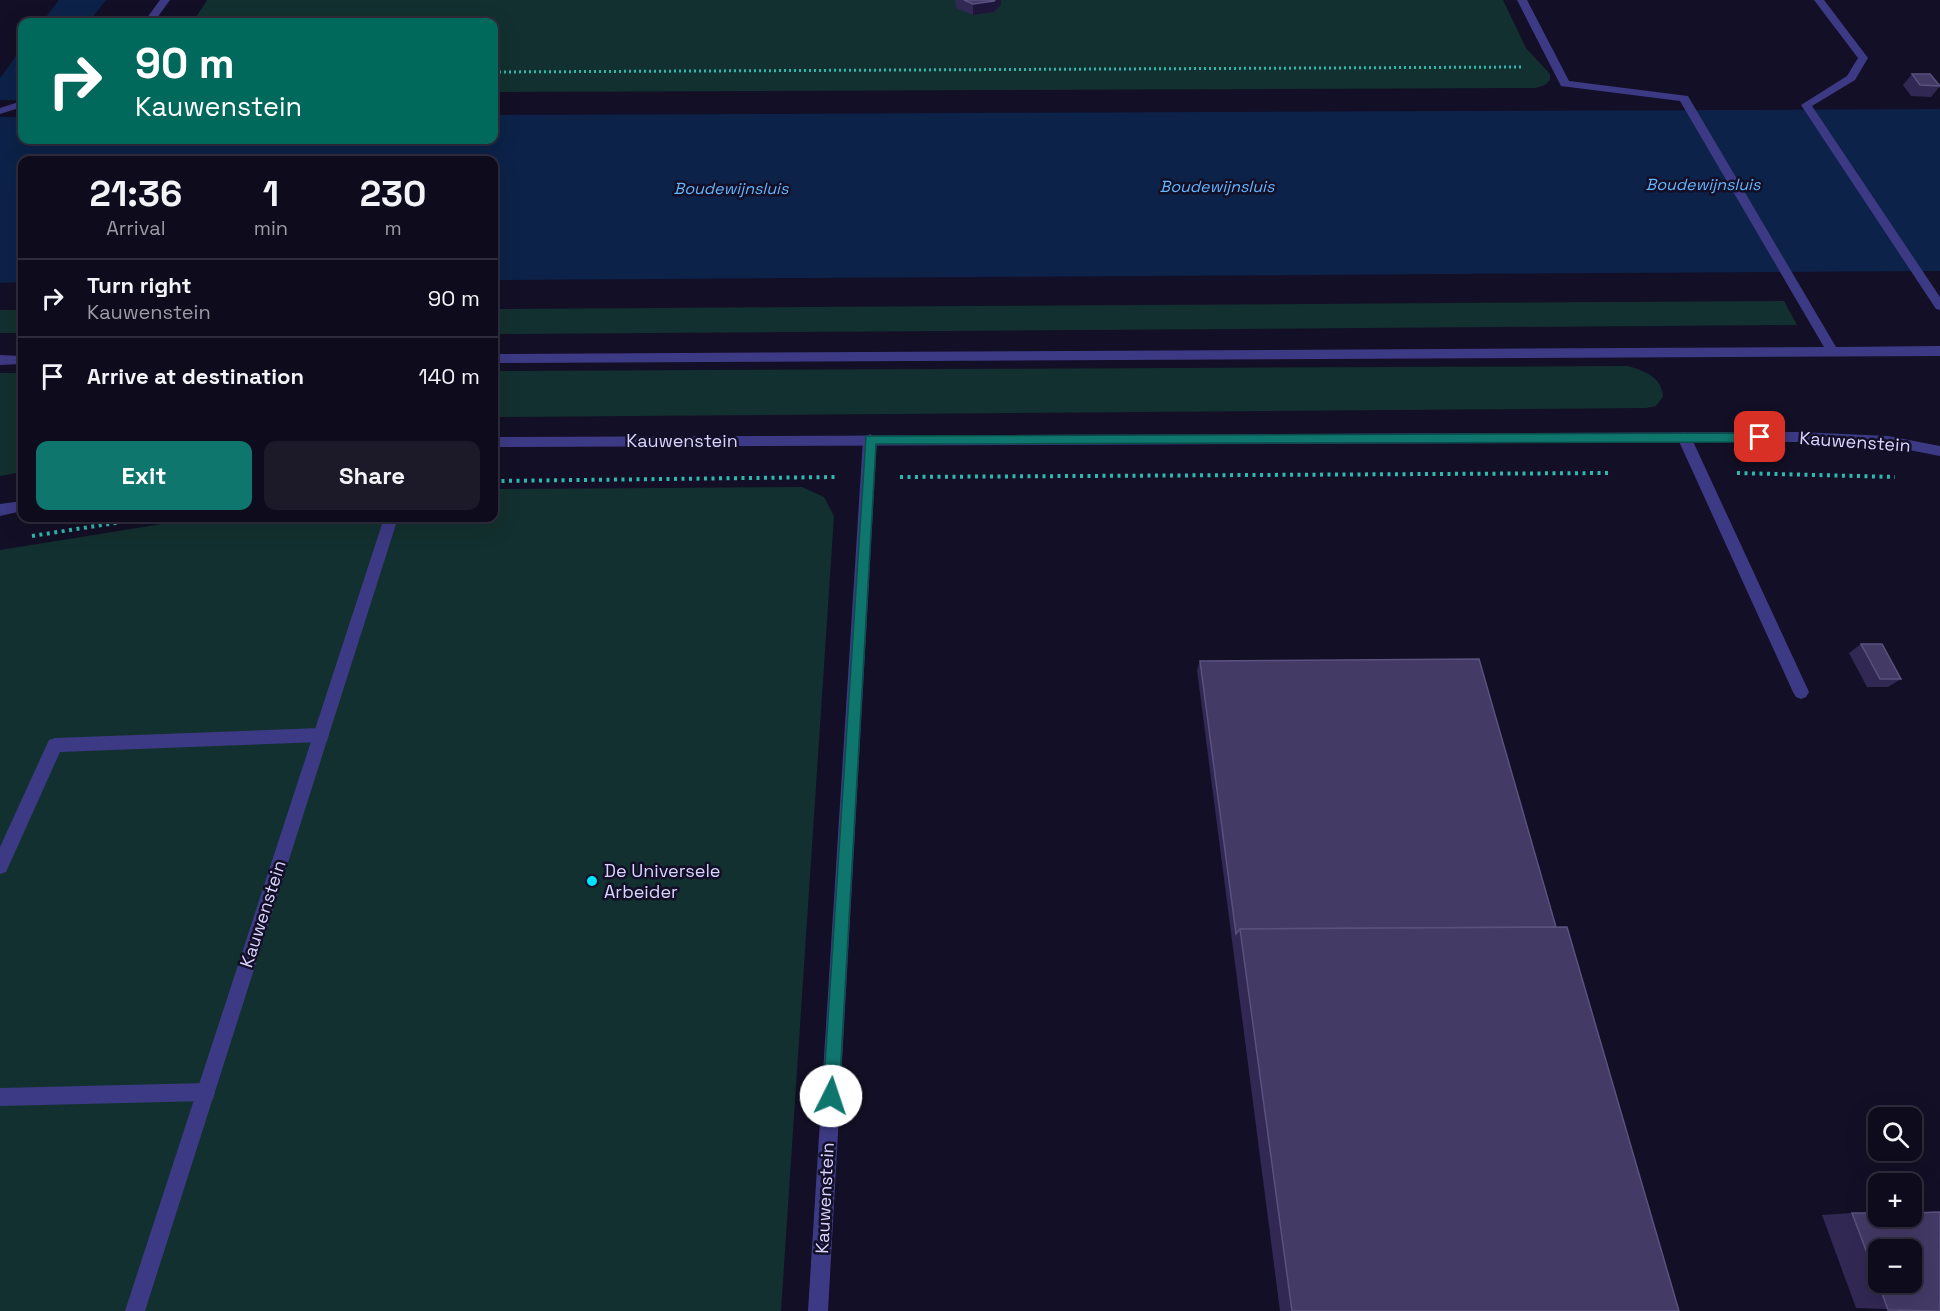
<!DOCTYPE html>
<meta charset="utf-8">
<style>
:root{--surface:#0e0b1c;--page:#1c1929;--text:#f1f3f6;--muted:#9b9ba3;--line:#2e2b3b;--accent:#0f766e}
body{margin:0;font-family:"Space Grotesk",sans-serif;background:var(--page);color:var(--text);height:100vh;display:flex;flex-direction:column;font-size:22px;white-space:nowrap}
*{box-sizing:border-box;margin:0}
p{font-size:20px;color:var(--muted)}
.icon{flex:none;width:33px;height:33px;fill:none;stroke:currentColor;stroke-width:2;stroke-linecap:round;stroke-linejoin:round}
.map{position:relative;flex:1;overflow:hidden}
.side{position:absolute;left:18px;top:156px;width:480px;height:366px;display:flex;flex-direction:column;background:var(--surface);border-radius:12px;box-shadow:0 6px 24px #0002,0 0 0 2px var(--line)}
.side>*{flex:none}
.hud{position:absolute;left:18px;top:18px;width:480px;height:126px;border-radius:12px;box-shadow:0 6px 24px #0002,0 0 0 2px var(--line);background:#00695c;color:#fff;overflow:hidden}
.buttons{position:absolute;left:1868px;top:1107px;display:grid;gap:12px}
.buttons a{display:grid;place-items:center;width:54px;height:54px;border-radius:12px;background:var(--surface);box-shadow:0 6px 24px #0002,0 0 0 2px var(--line);font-size:30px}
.pin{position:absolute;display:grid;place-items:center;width:51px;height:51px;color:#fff;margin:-26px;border-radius:12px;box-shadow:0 3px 9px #0006}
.me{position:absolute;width:66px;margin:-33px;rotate:4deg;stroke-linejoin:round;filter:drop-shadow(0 0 4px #0008)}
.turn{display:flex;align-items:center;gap:21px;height:126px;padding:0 18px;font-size:27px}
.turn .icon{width:78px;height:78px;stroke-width:2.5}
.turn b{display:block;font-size:42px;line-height:51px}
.eta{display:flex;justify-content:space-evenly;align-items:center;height:102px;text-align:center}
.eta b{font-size:36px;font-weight:700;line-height:42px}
.primary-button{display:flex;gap:12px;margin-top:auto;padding:12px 18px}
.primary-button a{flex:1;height:69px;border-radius:12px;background:var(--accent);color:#fff;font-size:24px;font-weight:700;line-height:69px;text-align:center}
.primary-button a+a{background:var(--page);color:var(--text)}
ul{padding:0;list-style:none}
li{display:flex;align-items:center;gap:18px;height:78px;padding:0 18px;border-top:2px solid var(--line)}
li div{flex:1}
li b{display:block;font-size:22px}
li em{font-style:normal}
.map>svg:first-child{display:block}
</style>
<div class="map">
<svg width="1940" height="1311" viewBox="0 0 1940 1311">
<rect width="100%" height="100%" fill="#130f26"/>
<g fill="#12302f">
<path d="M207,0h1296l23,48 24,26v6l-5,5 -9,3 -1042,4v-70h-301z"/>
<path d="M1784,301l13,24 -1303,9v-25z"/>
<rect x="0" y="310" width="22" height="23"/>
<path d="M1628,366c17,5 34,11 35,31l-7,9 -10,2 -1152,9v-45l4,-1z"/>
<path d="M0,373h22v99l-22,4z"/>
<path d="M802,487l22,10 10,19 -53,795h-781v-761l199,-32h295v-29z"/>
</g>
<g fill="#0c2248">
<path d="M59,0h47l-17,22h-47z"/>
<path d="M22,48v52h-22v-22z"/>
<path d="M1940,109v162l-1446,9v-120h-472v122l-22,1v-166h22v23h472v-25z"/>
</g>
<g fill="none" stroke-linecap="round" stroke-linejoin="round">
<path stroke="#2fb8b0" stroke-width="3" stroke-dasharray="2 3" stroke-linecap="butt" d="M494,72l1028,-5"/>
<g stroke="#2fb8b0" stroke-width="4" stroke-dasharray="3 4.5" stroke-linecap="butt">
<path d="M1737,473l158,4"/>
<path d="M900,477l710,-4"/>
<path d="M494,481l342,-4"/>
<path d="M32,536l115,-18"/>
</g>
<g fill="#3d3a85" fill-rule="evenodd">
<path d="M160,0h10l-16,22h-10z"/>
<path d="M1517,0h10l42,81 119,15 148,251 104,-1v10l-1446,7v-9l1330,-7 -144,-246 -119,-15z"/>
<path d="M1814,0h10l44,58 -13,22 -43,26 128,191v13l-4,-1 -135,-204 46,-29 11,-18z"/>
<path d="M22,101v6l-22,7v-6z"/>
<path d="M0,355l22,1v8l-22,1z"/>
<path d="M1684,432l7,5 118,255 -3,5 -5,2 -5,-2 -3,-5 -116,-255z"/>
<path d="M321,728l6,2 2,5 -2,5 -6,2 -261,10 -54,120 -6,2v-27l49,-107 6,-2z"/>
<path d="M206,1083l7,2 2,7 -2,7 -7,2 -206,5v-18z"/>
</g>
<g fill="#3d3a85" fill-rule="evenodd">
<path d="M870,434l7,5 -49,872h-20l55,-872z"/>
<path d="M384,518h14l-253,793h-20z"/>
</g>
<g fill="#3d3a85" fill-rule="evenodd">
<path d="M1799,432l89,4 52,10v10l-52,-10 -89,-4 -1305,5v-10z"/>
<path d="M22,501v10l-22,5v-12z"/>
</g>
</g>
<g fill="#312854">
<path d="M955,0h46v5l-7,7 -21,3 -17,-7z"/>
<path d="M1912,74l28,12 -9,11 -20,-1 -8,-11z"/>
<path d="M1861,644l40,35 -13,8h-21l-18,-34z"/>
<path d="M1200,661l356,266 123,384h-399l-83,-641z"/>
<path d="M1940,1212v99l-84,-3 -34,-93 30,-2z"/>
</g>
<path fill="#1d163a" d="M995,0h6v5l-7,7 -21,3v-11z"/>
<g fill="#433a66" stroke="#5a527e" stroke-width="1.5">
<path d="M964,0h31l-1,1 -21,3z"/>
<path d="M1912,74h18l10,12 -20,-1z"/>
<path d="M1861,644h21l19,35h-21z"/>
<path d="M1479,659l77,268 -316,2 -4,5 -36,-273z"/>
<path d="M1567,927l112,384h-387l-52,-382z"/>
<path d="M1940,1212v99l-52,-1 -10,-28h33v-32h-33v32l-26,-69h26v3h33v-3z"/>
</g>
<path fill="#0f766e" stroke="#0a4d48" stroke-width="1.5" d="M1760,433l6,4 -6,5 -884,2 -37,652 -2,6 -6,3 -6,-3 -2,-6 43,-660z"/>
<circle fill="#00e5ff" stroke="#130f26" stroke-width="2" cx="592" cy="881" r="6"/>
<g text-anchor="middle" stroke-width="5" stroke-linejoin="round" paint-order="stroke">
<g font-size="16" font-style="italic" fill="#62b6ff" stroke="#130f26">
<text x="1703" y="190">Boudewijnsluis</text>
<text x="1217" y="192">Boudewijnsluis</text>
<text x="731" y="194">Boudewijnsluis</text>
</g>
<g font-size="18" fill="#d9d4ff" stroke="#130f26">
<text x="682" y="447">Kauwenstein</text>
<text transform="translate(1855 442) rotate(4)" y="6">Kauwenstein</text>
<text transform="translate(263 914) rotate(-72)" y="6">Kauwenstein</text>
<text transform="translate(825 1198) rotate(-87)" y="6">Kauwenstein</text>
</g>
<g font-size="18" fill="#d9d4ff" stroke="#130f26" text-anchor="start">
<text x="604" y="877">De Universele<tspan x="604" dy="21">Arbeider</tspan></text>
</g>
</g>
</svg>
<div class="buttons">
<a><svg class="icon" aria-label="search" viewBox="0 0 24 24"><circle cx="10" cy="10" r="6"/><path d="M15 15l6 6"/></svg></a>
<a>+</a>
<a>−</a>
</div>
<div class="pin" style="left:1760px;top:437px;background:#d93025"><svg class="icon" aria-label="arrive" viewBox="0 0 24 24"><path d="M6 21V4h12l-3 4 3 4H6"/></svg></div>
<svg class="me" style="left:831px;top:1096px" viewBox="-20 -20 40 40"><circle r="19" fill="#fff"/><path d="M0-13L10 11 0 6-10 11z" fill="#0f766e"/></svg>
<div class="hud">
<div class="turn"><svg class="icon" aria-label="right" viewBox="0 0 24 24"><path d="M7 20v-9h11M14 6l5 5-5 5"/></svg><div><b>90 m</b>Kauwenstein</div></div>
</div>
<section class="side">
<div class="eta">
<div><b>21:36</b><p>Arrival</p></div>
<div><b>1</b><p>min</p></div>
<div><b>230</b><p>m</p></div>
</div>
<ul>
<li><svg class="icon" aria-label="right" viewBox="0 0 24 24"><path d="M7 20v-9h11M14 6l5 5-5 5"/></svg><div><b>Turn right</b><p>Kauwenstein</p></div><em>90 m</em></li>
<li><svg class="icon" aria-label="arrive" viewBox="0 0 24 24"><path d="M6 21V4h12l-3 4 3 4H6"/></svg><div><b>Arrive at destination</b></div><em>140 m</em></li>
</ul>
<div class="primary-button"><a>Exit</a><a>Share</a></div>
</section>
</div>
